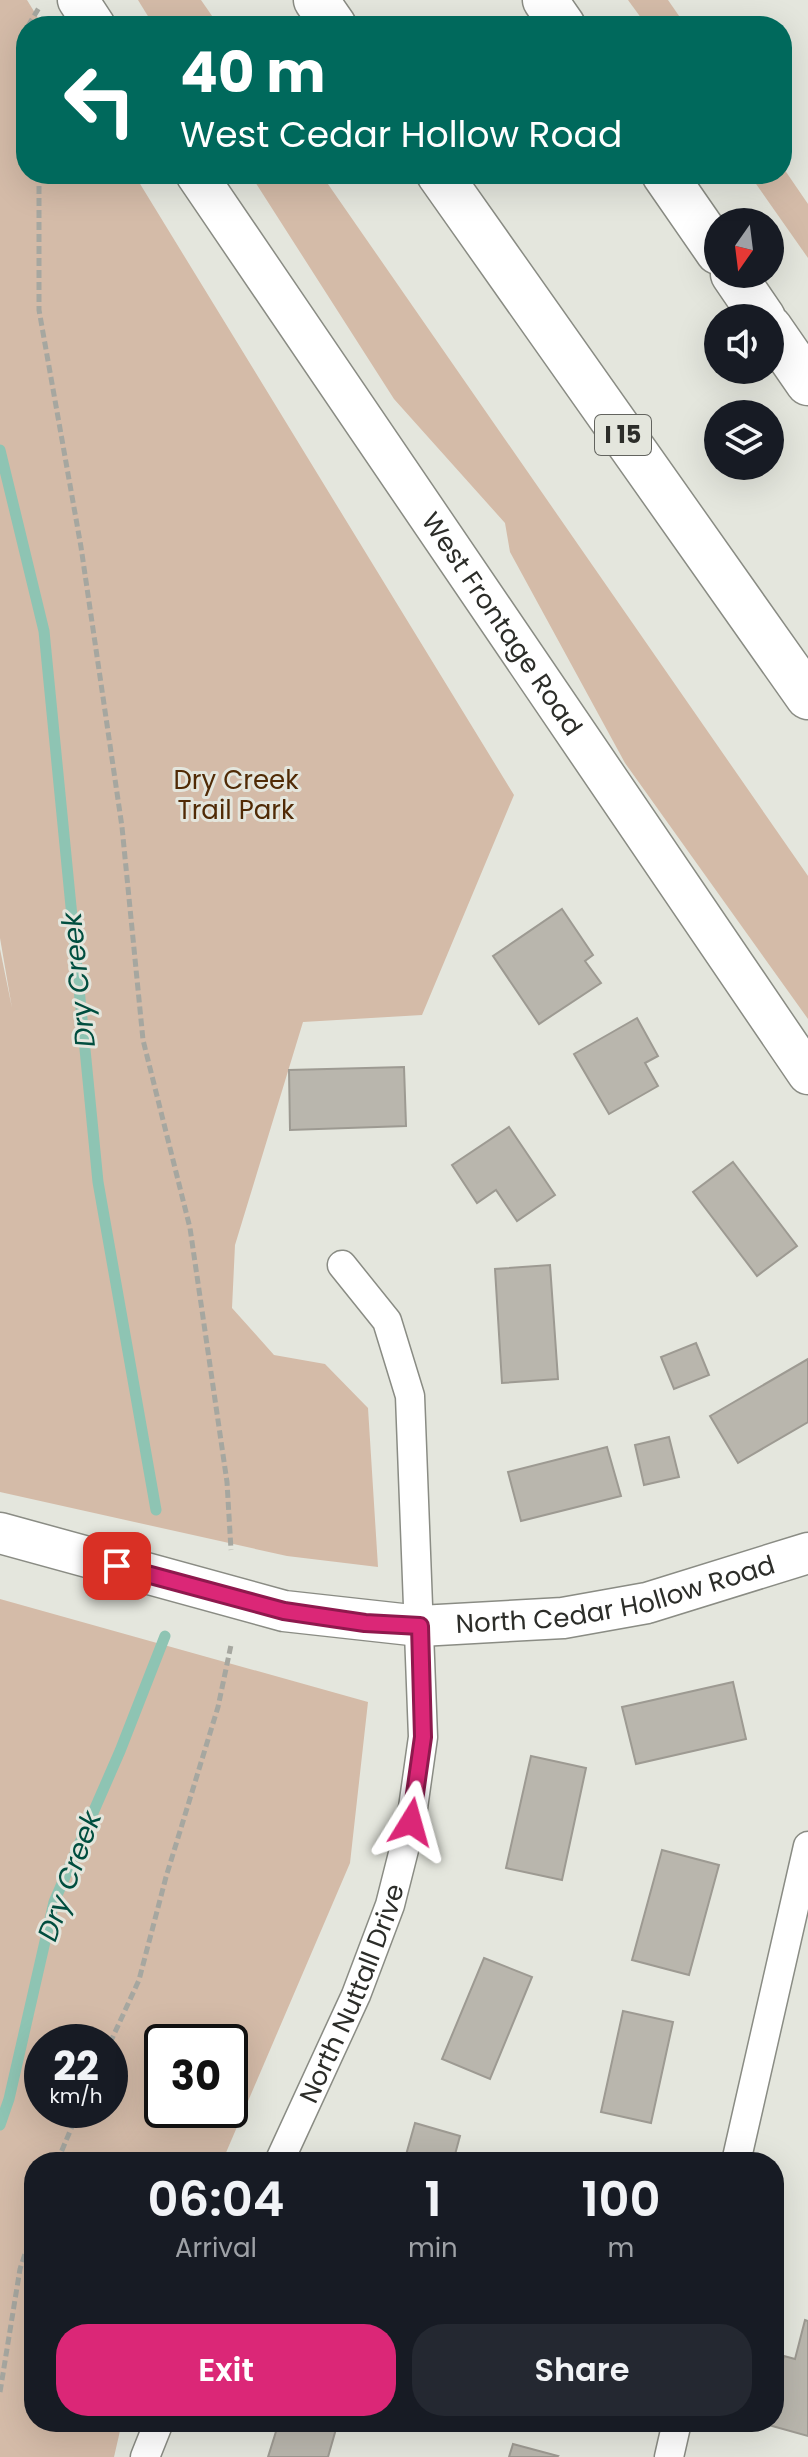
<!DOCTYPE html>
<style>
:root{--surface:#171b24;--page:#242831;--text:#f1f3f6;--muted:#9ea1a6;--accent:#db2777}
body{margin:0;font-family:Poppins,sans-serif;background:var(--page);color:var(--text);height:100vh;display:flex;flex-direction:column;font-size:30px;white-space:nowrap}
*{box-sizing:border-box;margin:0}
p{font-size:26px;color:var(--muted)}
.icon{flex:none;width:44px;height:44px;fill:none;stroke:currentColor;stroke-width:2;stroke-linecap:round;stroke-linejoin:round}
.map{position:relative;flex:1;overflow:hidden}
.drawer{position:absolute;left:24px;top:2152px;width:760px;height:280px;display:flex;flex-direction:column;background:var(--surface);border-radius:32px;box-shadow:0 8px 32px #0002}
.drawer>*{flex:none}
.guide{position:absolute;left:16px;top:16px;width:776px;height:168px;border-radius:32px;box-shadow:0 8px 32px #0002;background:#00695c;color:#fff;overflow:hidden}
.needle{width:52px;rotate:194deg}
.fabs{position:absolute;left:704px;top:208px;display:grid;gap:16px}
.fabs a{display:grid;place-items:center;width:80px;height:80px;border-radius:50%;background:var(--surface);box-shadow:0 8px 32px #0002;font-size:40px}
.speed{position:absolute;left:24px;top:2024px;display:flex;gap:16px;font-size:40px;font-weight:700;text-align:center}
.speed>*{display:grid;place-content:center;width:104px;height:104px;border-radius:50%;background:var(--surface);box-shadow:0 8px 32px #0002;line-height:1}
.speed small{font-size:20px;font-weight:400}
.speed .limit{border:4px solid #111;border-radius:12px;background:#fff;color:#111}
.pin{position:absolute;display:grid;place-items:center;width:68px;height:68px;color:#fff;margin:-34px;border-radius:16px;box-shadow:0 4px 12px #0006}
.me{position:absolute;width:88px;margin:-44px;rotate:8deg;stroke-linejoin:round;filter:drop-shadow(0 0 6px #0008)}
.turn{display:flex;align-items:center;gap:28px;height:168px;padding:0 32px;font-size:36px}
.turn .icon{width:104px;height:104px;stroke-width:2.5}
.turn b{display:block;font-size:56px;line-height:68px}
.eta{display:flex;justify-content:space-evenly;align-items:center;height:136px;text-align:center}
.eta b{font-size:48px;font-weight:600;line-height:56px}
.primary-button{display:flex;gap:16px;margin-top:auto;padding:16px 32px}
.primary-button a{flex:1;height:92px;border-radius:32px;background:var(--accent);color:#fff;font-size:32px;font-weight:600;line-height:92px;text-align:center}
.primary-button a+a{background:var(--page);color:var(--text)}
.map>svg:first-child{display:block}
</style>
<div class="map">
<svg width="808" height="2457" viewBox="0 0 808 2457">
<rect width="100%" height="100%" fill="#e4e6dd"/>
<g fill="#d4bba8" fill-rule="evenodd">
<path d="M0,0h27l16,26h-17v148h108l380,621 -92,220 -119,7 -68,223 -3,63 42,47 51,9 43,44 10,159 -91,-11 -287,-64v-543l12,59 -12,-70z"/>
<path d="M138,0h63l18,26h-65z"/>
<path d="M628,0h40l18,26h-39z"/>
<path d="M782,166l26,38v54l-59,-84h33z"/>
<path d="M250,174h71l487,702v143l-183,-256 -115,-211 -5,-29 -111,-124z"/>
<path d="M0,1599l368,103 -18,161 -128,299h-188v260h88l-8,35h-114zM110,2042v68h-68v-68zM230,2042v68h-68v-68z"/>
</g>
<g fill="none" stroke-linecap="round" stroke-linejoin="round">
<g stroke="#8ec4b3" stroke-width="11">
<path d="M0,450l44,181 54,551 58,328"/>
<path d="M0,2125l9,-26 45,-197 66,-151 45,-115"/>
</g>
</g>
<g fill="#b9b6ad" stroke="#9d9a92" stroke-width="2">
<path d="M562,909l31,46 -8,6 16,22 -62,41 -46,-68z"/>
<path d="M637,1018l21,38 -13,7 13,23 -49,28 -35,-60z"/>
<path d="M404,1067l2,59 -116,4 -1,-60z"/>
<path d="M509,1127l46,68 -38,26 -21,-31 -19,13 -25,-38z"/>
<path d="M733,1162l64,84 -40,30 -64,-84z"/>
<path d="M550,1265l8,114 -56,4 -7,-114z"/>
<path d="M696,1343l13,32 -35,14 -13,-32z"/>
<path d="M808,1359v63l-70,41 -28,-47z"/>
<path d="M669,1437l10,40 -35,8 -9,-40z"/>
<path d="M607,1447l14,49 -100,25 -13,-49z"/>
<path d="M733,1682l13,57 -110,25 -14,-57z"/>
<path d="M531,1756l55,12 -24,112 -56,-12z"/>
<path d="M662,1850l57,15 -30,110 -57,-15z"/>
<path d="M484,1958l48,19 -42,102 -48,-20z"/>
<path d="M623,2011l50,11 -22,101 -50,-11z"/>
<path d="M415,2123l45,13 -7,26h-49z"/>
<path d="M805,2320l3,1v115l-43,-12 9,-2v-29l10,-37 11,3z"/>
<path d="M279,2422h59l-10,35h-60z"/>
<path d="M513,2444l45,12 -1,1h-48z"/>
</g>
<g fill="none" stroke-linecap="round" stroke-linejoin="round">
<defs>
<g id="street">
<path id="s1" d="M279,2162l77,-167 34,-90 21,-83 12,-85 -13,-341 -23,-75 -45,-56"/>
<path d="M736,2162l72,-316"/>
<path d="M145,2457l14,-35"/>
<path d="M669,2457l8,-35"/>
</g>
<g id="secondary">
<path d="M78,0l17,26"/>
<path id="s2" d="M196,174l612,900"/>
<path id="s3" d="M0,1533l284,78 136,15 143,-8 84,-15 161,-50"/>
</g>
<g id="highway">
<path d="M316,0l18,26"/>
<path d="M545,0l18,26"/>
<path d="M439,174l369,523"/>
<path d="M664,174l54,78"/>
<path d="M733,274l30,44"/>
<path d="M770,328l38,55"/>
</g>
</defs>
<use href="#street" stroke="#8a8c84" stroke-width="31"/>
<use href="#secondary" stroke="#8a8c84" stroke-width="43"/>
<use href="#highway" stroke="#8a8c84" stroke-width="47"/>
<g stroke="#a6a7a0" stroke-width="5" stroke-dasharray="8 4" stroke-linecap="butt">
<path d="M28,26l12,-20"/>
<path d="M39,174v136l42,237 41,280 21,213 47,188 37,254 4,68"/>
<path d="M110,2043l29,-63 27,-103 52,-170 13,-62"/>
<path d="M57,2162l22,-52"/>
<path d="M0,2392l20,-123 14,-42"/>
</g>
<use href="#street" stroke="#fff" stroke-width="28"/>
<use href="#secondary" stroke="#fff" stroke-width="40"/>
<use href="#highway" stroke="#fff" stroke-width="44"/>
</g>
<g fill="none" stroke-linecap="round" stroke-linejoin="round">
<defs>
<path id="route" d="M117,1566l167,45 81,12 55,3 3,111 -12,85"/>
</defs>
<use href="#route" stroke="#8e194d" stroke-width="20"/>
<use href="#route" stroke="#db2777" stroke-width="14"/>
</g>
<g text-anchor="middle" stroke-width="6" stroke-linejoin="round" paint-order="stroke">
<rect fill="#e4e6dd" stroke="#63645f" stroke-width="2" x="595" y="415" width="56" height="40" rx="6"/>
<g font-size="24" font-weight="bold" fill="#2c2d29">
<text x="623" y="443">I 15</text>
</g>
<g font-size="26" fill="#2c2d29" stroke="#e4e6dd">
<text dy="9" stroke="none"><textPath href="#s2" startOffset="544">West Frontage Road</textPath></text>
<text dy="9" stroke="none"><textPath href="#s3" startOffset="630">North Cedar Hollow Road</textPath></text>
<text dy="9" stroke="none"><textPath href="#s1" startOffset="184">North Nuttall Drive</textPath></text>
</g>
<g font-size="26" fill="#502a05" stroke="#e4e6dd">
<text x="236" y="789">Dry Creek<tspan x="236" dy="30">Trail Park</tspan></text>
</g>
<g font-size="28" font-style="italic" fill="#004e3f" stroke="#e4e6dd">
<text transform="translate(78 980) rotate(-96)" y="10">Dry Creek</text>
<text transform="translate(69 1876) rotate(-70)" y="10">Dry Creek</text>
</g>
</g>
</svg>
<div class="fabs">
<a><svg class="needle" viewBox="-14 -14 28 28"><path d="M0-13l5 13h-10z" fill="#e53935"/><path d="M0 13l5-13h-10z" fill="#9ea1a6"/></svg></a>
<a><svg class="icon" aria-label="sound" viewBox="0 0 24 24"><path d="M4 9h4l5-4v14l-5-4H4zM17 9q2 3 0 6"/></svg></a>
<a><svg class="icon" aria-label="layers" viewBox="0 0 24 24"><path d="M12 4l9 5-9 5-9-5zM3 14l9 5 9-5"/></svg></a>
</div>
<div class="speed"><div>22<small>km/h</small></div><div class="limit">30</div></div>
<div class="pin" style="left:117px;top:1566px;background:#d93025"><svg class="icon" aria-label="arrive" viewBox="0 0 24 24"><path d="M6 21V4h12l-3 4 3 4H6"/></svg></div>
<svg class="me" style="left:411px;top:1822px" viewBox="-20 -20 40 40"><path d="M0-17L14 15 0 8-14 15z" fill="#db2777" stroke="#fff" stroke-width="4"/></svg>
<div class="guide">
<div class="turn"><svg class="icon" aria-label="left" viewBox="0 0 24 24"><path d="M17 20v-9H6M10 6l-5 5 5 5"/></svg><div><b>40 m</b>West Cedar Hollow Road</div></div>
</div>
<section class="drawer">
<div class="eta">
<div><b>06:04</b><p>Arrival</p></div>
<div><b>1</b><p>min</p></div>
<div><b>100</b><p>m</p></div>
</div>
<div class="primary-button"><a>Exit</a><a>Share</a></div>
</section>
</div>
